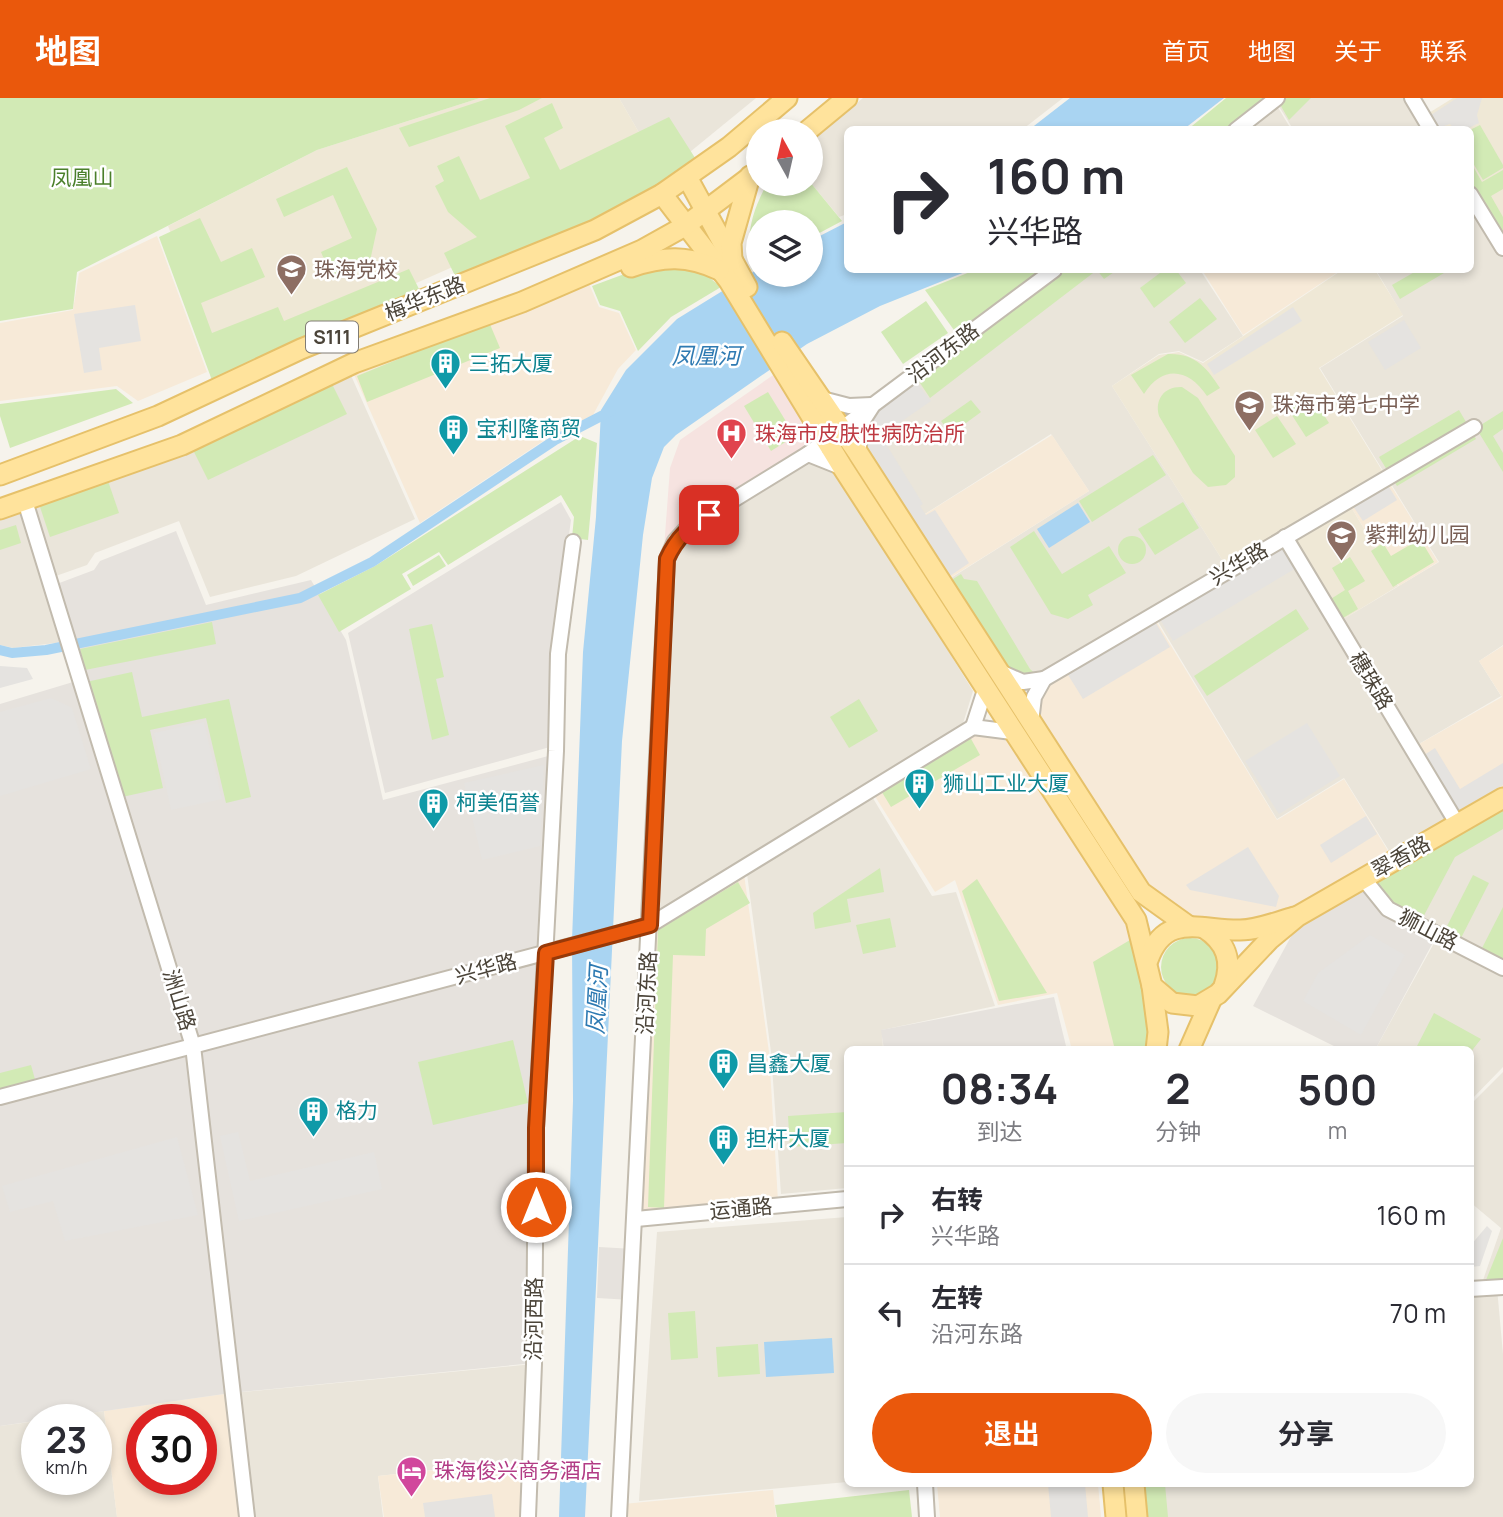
<!DOCTYPE html>
<html lang="zh">
<meta charset="utf-8">
<style>
:root{--surface:#fff;--page:#f7f7f7;--text:#2b2b33;--muted:#7c7c81;--line:#e1e1e2;--accent:#ea580c}
body{margin:0;font-family:Manrope,"Noto Sans SC",sans-serif;background:var(--page);color:var(--text);height:100vh;display:flex;flex-direction:column;font-size:26px;white-space:nowrap}
*{box-sizing:border-box;margin:0}
p{font-size:23px;color:var(--muted)}
.icon{flex:none;width:38px;height:38px;fill:none;stroke:currentColor;stroke-width:2;stroke-linecap:round;stroke-linejoin:round}
.map{position:relative;flex:1;overflow:hidden}
.drawer{position:absolute;left:844px;top:948px;width:630px;height:441px;display:flex;flex-direction:column;background:var(--surface);border-radius:10px;box-shadow:0 4px 10px #0003}
.drawer>*{flex:none}
.top-card{position:absolute;left:844px;top:28px;width:630px;height:147px;border-radius:10px;box-shadow:0 4px 10px #0003;background:#fff;color:var(--text);overflow:hidden}
.needle{width:46px;rotate:352deg}
.tools{position:absolute;left:746px;top:21px;display:grid;gap:14px}
.tools a{display:grid;place-items:center;width:77px;height:77px;border-radius:50%;background:var(--surface);box-shadow:0 4px 10px #0003;font-size:35px}
.speed{position:absolute;left:21px;top:1306px;display:flex;gap:14px;font-size:35px;font-weight:700;text-align:center}
.speed>*{display:grid;place-content:center;width:91px;height:91px;border-radius:50%;background:var(--surface);box-shadow:0 4px 10px #0003;line-height:1}
.speed small{font-size:18px;font-weight:400}
.speed .limit{border:10px solid #d22;background:#fff;color:#111}
.pin{position:absolute;display:grid;place-items:center;width:60px;height:60px;color:#fff;margin:-30px;border-radius:14px;box-shadow:0 4px 10px #0006}
.me{position:absolute;width:77px;margin:-38px;rotate:0deg;stroke-linejoin:round;filter:drop-shadow(0 0 5px #0008)}
.turn{display:flex;align-items:center;gap:24px;height:147px;padding:0 28px;font-size:32px}
.turn .icon{width:91px;height:91px;stroke-width:2.5}
.turn b{display:block;font-size:49px;line-height:60px}
.eta{display:flex;justify-content:space-evenly;align-items:center;height:119px;text-align:center}
.eta b{font-size:42px;font-weight:700;line-height:49px}
.button{display:flex;gap:14px;margin-top:auto;padding:14px 28px}
.button a{flex:1;height:80px;border-radius:42px;background:var(--accent);color:#fff;font-size:28px;font-weight:700;line-height:80px;text-align:center}
.button a+a{background:var(--page);color:var(--text)}
ul{padding:0;list-style:none}
li{display:flex;align-items:center;gap:21px;height:98px;padding:0 28px;border-top:2px solid var(--line)}
li div{flex:1}
li b{display:block;font-size:26px}
li em{font-style:normal}
header{display:flex;align-items:center;gap:42px;box-sizing:border-box;height:98px;padding:0 35px;background:var(--accent);color:#fff}
header strong{font-size:33px}
nav{display:flex;gap:38px;margin-inline-start:auto;font-size:24px}
.map>svg:first-child{display:block}
</style>
<header>
<strong>地图</strong>
<nav><a>首页</a><a>地图</a><a>关于</a><a>联系</a></nav>
</header>
<div class="map">
<svg width="1503" height="1419" viewBox="0 0 1503 1419">
<rect width="100%" height="100%" fill="#f6f3ec"/>
<g fill="#eae5da">
<path d="M619,0h137l-93,76z"/>
<path d="M863,0h200l-40,31 -176,1v84l-8,3 -29,-35v-41z"/>
<path d="M1278,0h133l19,31h-137l-18,-29z"/>
<path d="M1274,3l17,28 -54,1z"/>
<path d="M1470,98l33,55v394l-24,16 22,35 -89,52 -75,-125 102,-61 -119,-194 83,-52 -27,-46h94z"/>
<path d="M1053,172h147l43,66 -40,26 -24,-11 -20,3 -47,32 116,183 -185,109 -20,3 -80,-98 146,-92 -38,-57 -145,92 -42,-103z"/>
<path d="M349,273l66,148 -119,57 -86,21 -31,-76 -84,32 -8,12 -34,12 -21,-73z"/>
<path d="M811,365l29,13 133,215 -12,39 -304,186 18,-356 19,-28z"/>
<path d="M24,408l40,136 -51,6 -13,-3v-132z"/>
<path d="M1285,441l167,279 -61,36 -47,-76 -67,41 -123,-204z"/>
<path d="M871,697l61,101 24,-4 39,114 -113,24 1,20h-36v138l-66,6 -10,-142 -24,-178z"/>
<path d="M1503,698v172l-114,-60z"/>
<path d="M1438,838l65,34v97l-33,34v-51h-95z"/>
<path d="M1503,974v213l-22,1 20,-58 -31,-26v-97z"/>
<path d="M847,1119v265l-208,19 18,-269z"/>
<path d="M1497,1190l6,66v163h-365l-3,-33h335v-194z"/>
<path d="M533,1266v95l-155,17 5,41h-136l-15,-124z"/>
<path d="M104,1313l13,106h-117v-91l37,-5v58h59v-60h-47z"/>
</g>
<g fill="#f7ead8" fill-rule="evenodd">
<path d="M157,138l50,136 -69,29 -21,-15 -117,15v-78l73,-13 6,-37z"/>
<path d="M1202,172h139l-98,65z"/>
<path d="M589,186l10,23 20,6 17,37 -18,19 -25,46 -47,24 -126,84 -68,-153 198,-79z"/>
<path d="M1052,337l37,56 -147,92 -36,-57z"/>
<path d="M1387,381l51,83 -39,24 -51,-84z"/>
<path d="M1153,518l124,204 67,-41 46,75 -110,66 -93,4 -45,-32 -110,-170 12,-42z"/>
<path d="M1503,548v141l-50,29 -41,-68 90,-51 -23,-36z"/>
<path d="M973,629l38,5 125,189 20,129h-84l-15,-57 -59,12 -43,-125 -20,12 -64,-102z"/>
<path d="M744,776l25,178 9,149 -137,13 12,-286z"/>
<path d="M231,1295l16,124h-130l-13,-106zM142,1321h59v60h-59z"/>
<path d="M533,1362l-5,57h-144l-6,-41z"/>
<path d="M937,1386h161l3,33h-161z"/>
<path d="M773,1392l3,27h-154l1,-13z"/>
</g>
<g fill="#e6e2dd">
<path d="M561,404l10,18 -19,137 -2,90 -165,46 -37,-160z"/>
<path d="M176,433l30,74 105,-25 35,60 37,160 169,-45 -18,608 -303,30 -231,33v-722l83,-25 -29,-94 40,-15 6,-9z"/>
<path d="M1363,781l74,56 -62,115h-33l-89,-44 47,-86z"/>
<path d="M1054,899l13,53h-183l-3,-20z"/>
<path d="M599,1149l35,2 -3,51 -34,-2z"/>
</g>
<g fill="#efe8d6">
<path d="M480,0h139l44,76 -439,194 -56,-142 149,-76z"/>
<path d="M1453,0h50v148l-33,-54v-62l-38,-1 -8,-13z"/>
<path d="M1342,172h33l28,45 -84,53 67,109 -158,92 -116,-183 47,-31 20,-3 24,11z"/>
<path d="M1348,404l50,84 -61,37 -50,-85z"/>
</g>
<path fill="#f6e3e0" d="M779,273l26,44 -1,39 -119,72 -22,36 7,-94 10,-28z"/>
<g fill="#d2eab5">
<path d="M0,0h480l-163,52 -240,122 -4,37 -73,12z"/>
<path d="M490,0h52l-23,12 -110,37 -10,-19z"/>
<path d="M1226,0h48l-41,31 -46,1z"/>
<path d="M1282,0h29l-22,22 -11,-19z"/>
<path d="M552,5l11,25 -19,10 16,32 109,-53 28,44 -38,29 -202,90 -13,-27 33,-16 -29,-25 -13,-26 9,-5 -7,-15 22,-10 21,44 50,-22 -25,-52z"/>
<path d="M1480,27l23,40v3l-20,12 -13,-22v-28z"/>
<path d="M1470,63l12,21 21,-12v19l-12,7 12,21v24l-33,-55z"/>
<path d="M347,69l30,62 -7,32 -38,17 -11,-26 31,-14 -19,-43 -49,22 -8,-18z"/>
<path d="M810,84l32,39 -32,17v-16h-52v45l-6,3c-8,-30 0,-60 15,-86z"/>
<path d="M200,120l21,44 31,-14 13,29 -64,26 11,30 66,-26 6,14 125,-52 13,26 -209,88 -54,-146z"/>
<path d="M670,166l31,7 20,16 -50,30 -33,34 -18,-40 -20,-6 -8,-19 54,-20z"/>
<path d="M975,172h76l-92,67 -34,-47z"/>
<path d="M1058,172h59l-13,9 -7,-9 -167,128 -14,-21z"/>
<path d="M1164,172h12l10,13 -32,25 -14,-20z"/>
<path d="M1418,172h31l-49,29 -8,-14z"/>
<path d="M1200,200l17,21 -32,24 -16,-21z"/>
<path d="M926,203l22,32 -45,31 -22,-32z"/>
<path d="M489,224l11,26 -133,54 -10,-26z"/>
<path d="M1168,256c27,-1 39,14 52,34l-13,8c-18,-27 -44,-32 -63,-2l-13,-19z"/>
<path d="M332,286l15,30 -139,66 -15,-30z"/>
<path d="M1182,289l16,11 37,58v21l-9,8 -18,2 -15,-14 -34,-57c-5,-17 6,-30 23,-29z"/>
<path d="M116,291l17,14 -123,45 -10,-32v-12z"/>
<path d="M768,294l27,44 -24,15 -27,-45z"/>
<path d="M1311,297l18,28 -23,14 -18,-28z"/>
<path d="M971,302l10,12 -30,22 -10,-13z"/>
<path d="M1459,312l17,29 -79,47 -18,-29z"/>
<path d="M1503,313v18l-10,7 10,17v19l-27,-44z"/>
<path d="M1277,318l19,28 -23,14 -18,-28z"/>
<path d="M580,338l17,7 -9,97 -16,-2 2,-21 -13,-22 -113,70 -9,-13 -37,22 9,15 -72,43 -21,-37 57,-29z"/>
<path d="M1153,357l13,20 -74,47 -13,-21z"/>
<path d="M108,383l11,32 -69,24 -11,-33z"/>
<path d="M1183,404l16,26 -44,27 -17,-26z"/>
<path d="M16,427l5,18 -21,7v-20z"/>
<path d="M1034,433l28,43 47,-28 17,27 -38,22 5,10 -25,14 -17,-5 -41,-67z"/>
<circle cx="1132" cy="452" r="14"/>
<path d="M1420,441l14,23 -41,25 -22,-36 12,-8 8,13z"/>
<path d="M439,457l7,11 -33,20 -6,-11z"/>
<path d="M1350,459l15,24 -17,10 10,18 -20,12 -12,-19 19,-12 -13,-22z"/>
<path d="M961,476l3,5 13,2 53,88 9,8 -16,2 -24,-10 -54,-85z"/>
<path d="M1296,511l13,20 -102,67 -13,-20z"/>
<path d="M212,524l4,22 -131,26 -5,-21z"/>
<path d="M432,526l12,53 -8,2 13,56 -17,5 -23,-111z"/>
<path d="M132,574l10,45 87,-18 22,98 -25,6 -20,-85 -56,12 13,58 -41,9 -36,-115z"/>
<path d="M859,601l19,32 -29,17 -19,-31z"/>
<path d="M970,639l10,18 -89,52 -11,-18z"/>
<path d="M1503,703v28l-48,28 -34,64 -29,-15 -23,-28z"/>
<path d="M880,770l4,24 -37,7 4,23 -36,7 -2,-16z"/>
<path d="M1473,777l16,8 -29,57 -16,-8z"/>
<path d="M977,781l70,114 -48,8 -37,-110z"/>
<path d="M738,784l12,21 -44,26 -1,27 -32,-1 -9,253 -16,-1 10,-277z"/>
<path d="M1503,809v56l-23,-11z"/>
<path d="M890,820l6,29 -33,7 -7,-29z"/>
<path d="M1135,839l16,96 -2,17h-34l-22,-88z"/>
<circle cx="1190" cy="869" r="29"/>
<path d="M1434,915l47,26 -11,14v-3h-55z"/>
<path d="M513,942l15,63 -95,22 -15,-63z"/>
<path d="M31,967l5,18 -36,10v-20z"/>
<path d="M847,1014v31l-57,4 -2,-31z"/>
<path d="M1503,1140v46l-19,1z"/>
<path d="M695,1213l3,47 -27,2 -3,-47z"/>
<path d="M758,1246l2,30 -42,3 -2,-30z"/>
<path d="M1139,1386h26l3,33h-26z"/>
<path d="M909,1392l3,27h-135l-2,-12z"/>
</g>
<g fill="#e5e3e0">
<path d="M1457,0h25l-5,17 2,8 -12,6h-13l-4,-5 -15,5 -7,-12z"/>
<path d="M135,207l6,36 -42,7 3,22 -18,3 -10,-59z"/>
<path d="M1293,209l9,14 -88,54 -7,-11z"/>
<path d="M1404,222l17,28 -36,22 -17,-28z"/>
<path d="M913,280l18,23 -39,27 -6,16 37,60 -3,2 6,9 9,-5 34,53 -25,17 -81,-127 2,-30 9,-16z"/>
<path d="M1386,384l11,18 -34,21 -12,-18z"/>
<path d="M1283,444l15,25 -125,74 -15,-25z"/>
<path d="M1153,520l17,29 -87,52 -18,-29z"/>
<path d="M0,568l27,2 6,11 -33,9z"/>
<path d="M51,600l21,10 19,61 -91,27v-84z"/>
<path d="M204,624l18,77 -51,11 -17,-77z"/>
<path d="M1307,625l33,53 -61,38 -34,-53z"/>
<path d="M1435,650l25,41 43,-26v22l-48,28 -34,-56z"/>
<path d="M544,667l-4,81 -58,14 -18,-77z"/>
<path d="M1366,718l11,18 -46,29 -11,-18z"/>
<path d="M1248,749l31,49 -3,11 -86,-17 -4,-5z"/>
<path d="M1370,837l35,20 -44,80 -58,-34 15,-28z"/>
<path d="M238,1034l12,49 124,-29 8,37 -143,32 -19,-85z"/>
<path d="M177,1039l21,78 -133,26 -12,-40 -43,11 -8,-26z"/>
<path d="M1487,1128l5,5 -12,35 -10,1v-21z"/>
<path d="M1048,1386h37l3,33h-37z"/>
<path d="M492,1396l3,23h-70l-2,-14z"/>
</g>
<g fill="#a9d4f2">
<path d="M1070,0h154l-40,31h-154z"/>
<path d="M847,124v48h123l-90,36 -73,38 -131,91 -12,12 -12,31 -9,57 -21,206 -37,776h-26l14,-416 -1,-161 11,-288 13,-135 5,-107 25,-40 51,-51 81,-50v6h52v-34z"/>
<path d="M1078,405l12,19 -41,26 -12,-19z"/>
<path d="M832,1240l2,35 -68,4 -2,-35z"/>
</g>
<g fill="none" stroke-linecap="round" stroke-linejoin="round">
<path stroke="#a9d4f2" stroke-width="10" d="M0,552l12,3 34,-3 254,-52 72,-36 183,-122 56,-29"/>
<defs>
<g id="minor">
<path d="M1412,0l19,32"/>
<path d="M1236,32l41,-32"/>
<path d="M1470,96l33,54"/>
<path d="M822,301l27,7 23,-1"/>
<path d="M858,355l4,-31 11,-17 181,-135"/>
<path d="M808,356l61,-46"/>
<path d="M25,403l168,545 54,471"/>
<path d="M1285,439l173,288"/>
<path d="M998,573l25,11 21,-3"/>
<path d="M1031,624l3,-25 10,-18 430,-252"/>
<path d="M973,629l12,-37"/>
<path d="M1363,780l25,31 115,59"/>
<path d="M0,999l650,-172 323,-198 39,5"/>
<path d="M636,1121l211,-20"/>
<path d="M1470,1191l33,-2"/>
<path d="M925,1386l2,33"/>
<path d="M528,1419l6,-153 2,-236 20,-377 2,-97 15,-112"/>
<path d="M619,1419l48,-958 8,-18 11,-12 122,-75 35,14"/>
</g>
<g id="major">
<path d="M807,33l40,-33"/>
<path d="M687,79l60,110"/>
<path d="M662,96l67,87 114,187 293,452 16,66 20,17 26,3 20,-12 51,-54 29,-24 205,-118"/>
<path d="M732,162l-1,-17 19,-67"/>
<path d="M631,169c32,-11 57,-12 88,3"/>
<path d="M782,244l76,111 283,439 46,33"/>
<path d="M0,377l158,-59 143,-67 294,-119 67,-36 67,-47 58,-49"/>
<path d="M0,411l182,-64 172,-82 168,-61 120,-52 43,-24 73,-55"/>
<path d="M1204,830c22,14 29,33 20,58"/>
<path d="M1148,862c17,-49 54,-29 92,-30 17,0 37,-8 54,-13"/>
<path d="M1152,888l6,46 -2,18"/>
<path d="M1189,952l22,-50"/>
<path d="M1113,1386l3,33"/>
<path d="M1134,1386l3,33"/>
</g>
</defs>
<use href="#minor" stroke="#c2bbae" stroke-width="18"/>
<use href="#major" stroke="#e6c16a" stroke-width="23"/>
<use href="#minor" stroke="#fff" stroke-width="14"/>
<use href="#major" stroke="#ffe39c" stroke-width="19"/>
</g>
<g fill="none" stroke-linecap="round" stroke-linejoin="round">
<defs>
<path id="route" d="M536,1109v-79l10,-175 104,-28 17,-366c10,-22 22,-32 42,-44"/>
</defs>
<use href="#route" stroke="#983908" stroke-width="18"/>
<use href="#route" stroke="#ea580c" stroke-width="12"/>
</g>
<defs>
<symbol id="university-pin" viewBox="-11 -11 22 30"><path d="M0 17L-7.5 6A9.5 9.5 0 1 1 7.5 6Z" fill="#8d6e63" stroke="#fff"/><path d="M0-5L7-2L0 1L-7-2ZM-4 1L0 2.5L4 1V4Q0 6-4 4Z" fill="#fff"/></symbol>
<symbol id="building-pin" viewBox="-11 -11 22 30"><path d="M0 17L-7.5 6A9.5 9.5 0 1 1 7.5 6Z" fill="#0f9aa8" stroke="#fff"/><path d="M-4-6H4V6H1V3H-1V6H-4ZM-2.5-4.3h1.7v1.8h-1.7ZM.8-4.3h1.7v1.8H.8ZM-2.5-1h1.7V.8h-1.7ZM.8-1h1.7V.8H.8Z" fill="#fff"/></symbol>
<symbol id="school-pin" viewBox="-11 -11 22 30"><path d="M0 17L-7.5 6A9.5 9.5 0 1 1 7.5 6Z" fill="#8d6e63" stroke="#fff"/><path d="M0-5L7-2L0 1L-7-2ZM-4 1L0 2.5L4 1V4Q0 6-4 4Z" fill="#fff"/></symbol>
<symbol id="hospital-pin" viewBox="-11 -11 22 30"><path d="M0 17L-7.5 6A9.5 9.5 0 1 1 7.5 6Z" fill="#e0444e" stroke="#fff"/><path d="M-5-5h3v3.5h4V-5h3V5h-3V1.5h-4V5h-3Z" fill="#fff"/></symbol>
<symbol id="hotel-pin" viewBox="-11 -11 22 30"><path d="M0 17L-7.5 6A9.5 9.5 0 1 1 7.5 6Z" fill="#d1479c" stroke="#fff"/><path d="M-6-4.5h1.5V1H6V5H4.5V3h-9V5H-6ZM-4 0a1.8 1.8 0 1 1 3.6 0ZM.5 0V-2.5h3Q6-2.5 6 0Z" fill="#fff"/></symbol>
</defs>
<g fill-rule="evenodd">
<use href="#university-pin" x="274" y="154" width="35" height="47"/>
<use href="#building-pin" x="428" y="248" width="35" height="47"/>
<use href="#school-pin" x="1232" y="290" width="35" height="47"/>
<use href="#building-pin" x="436" y="314" width="35" height="47"/>
<use href="#hospital-pin" x="714" y="318" width="35" height="47"/>
<use href="#school-pin" x="1324" y="420" width="35" height="47"/>
<use href="#building-pin" x="902" y="668" width="35" height="47"/>
<use href="#building-pin" x="416" y="688" width="35" height="47"/>
<use href="#building-pin" x="706" y="948" width="35" height="47"/>
<use href="#building-pin" x="296" y="996" width="35" height="47"/>
<use href="#building-pin" x="706" y="1024" width="35" height="47"/>
<use href="#hotel-pin" x="394" y="1356" width="35" height="47"/>
</g>
<g text-anchor="middle" stroke-width="5" stroke-linejoin="round" paint-order="stroke">
<rect fill="#fff" stroke="#817c74" stroke-width="2" x="306" y="223.5" width="52" height="31" rx="5"/>
<g font-size="19" font-weight="bold" fill="#4b4439">
<text x="332" y="246">S111</text>
</g>
<g font-size="21" fill="#4a7f2a" stroke="#fff">
<text x="82" y="87">凤凰山</text>
</g>
<g font-size="21" fill="#785e54" stroke="#fff" text-anchor="start">
<text x="314" y="179">珠海党校</text>
<text x="1273" y="314">珠海市第七中学</text>
<text x="1365" y="444">紫荆幼儿园</text>
</g>
<g font-size="21" fill="#4b4439" stroke="#fff">
<text transform="translate(425 201) rotate(-22)" y="7">梅华东路</text>
<text transform="translate(943 255) rotate(-37)" y="7">沿河东路</text>
<text transform="translate(1239 466) rotate(-30)" y="7">兴华路</text>
<text transform="translate(1371 583) rotate(59)" y="7">穗珠路</text>
<text transform="translate(1401 759) rotate(-29)" y="7">翠香路</text>
<text transform="translate(1428 832) rotate(27)" y="7">狮山路</text>
<text transform="translate(486 871) rotate(-15)" y="7">兴华路</text>
<text transform="translate(647 895) rotate(-87)" y="7">沿河东路</text>
<text transform="translate(179 902) rotate(73)" y="7">洲山路</text>
<text transform="translate(741 1111) rotate(-5)" y="7">运通路</text>
<text transform="translate(534 1221) rotate(-89)" y="7">沿河西路</text>
</g>
<g font-size="21" fill="#0d838f" stroke="#fff" text-anchor="start">
<text x="469" y="273">三拓大厦</text>
<text x="476" y="338">宝利隆商贸</text>
<text x="943" y="693">狮山工业大厦</text>
<text x="456" y="712">柯美佰誉</text>
<text x="747" y="973">昌鑫大厦</text>
<text x="336" y="1020">格力</text>
<text x="746" y="1048">担杆大厦</text>
</g>
<g font-size="21" fill="#be3a42" stroke="#fff" text-anchor="start">
<text x="755" y="343">珠海市皮肤性病防治所</text>
</g>
<g font-size="21" fill="#b23c85" stroke="#fff" text-anchor="start">
<text x="434" y="1380">珠海俊兴商务酒店</text>
</g>
<g font-size="23" font-style="italic" fill="#2e7ab2" stroke="#fff">
<text x="706" y="266">凤凰河</text>
<text transform="translate(597 902) rotate(-87)" y="8">凤凰河</text>
</g>
</g>
</svg>
<div class="tools">
<a><svg class="needle" viewBox="-14 -14 28 28"><path d="M0-13l5 13h-10z" fill="#e53935"/><path d="M0 13l5-13h-10z" fill="#7c7c81"/></svg></a>
<a><svg class="icon" aria-label="layers" viewBox="0 0 24 24"><path d="M12 4l9 5-9 5-9-5zM3 14l9 5 9-5"/></svg></a>
</div>
<div class="speed"><div>23<small>km/h</small></div><div class="limit">30</div></div>
<div class="pin" style="left:709px;top:417px;background:#d93025"><svg class="icon" aria-label="arrive" viewBox="0 0 24 24"><path d="M6 21V4h12l-3 4 3 4H6"/></svg></div>
<svg class="me" style="left:536px;top:1109px" viewBox="-20 -20 40 40"><circle r="17" fill="#ea580c" stroke="#fff" stroke-width="3"/><path d="M0-11L8 9 0 5-8 9z" fill="#fff"/></svg>
<div class="top-card">
<div class="turn"><svg class="icon" aria-label="right" viewBox="0 0 24 24"><path d="M7 20v-9h11M14 6l5 5-5 5"/></svg><div><b>160 m</b>兴华路</div></div>
</div>
<section class="drawer">
<div class="eta">
<div><b>08:34</b><p>到达</p></div>
<div><b>2</b><p>分钟</p></div>
<div><b>500</b><p>m</p></div>
</div>
<ul>
<li><svg class="icon" aria-label="right" viewBox="0 0 24 24"><path d="M7 20v-9h11M14 6l5 5-5 5"/></svg><div><b>右转</b><p>兴华路</p></div><em>160 m</em></li>
<li><svg class="icon" aria-label="left" viewBox="0 0 24 24"><path d="M17 20v-9H6M10 6l-5 5 5 5"/></svg><div><b>左转</b><p>沿河东路</p></div><em>70 m</em></li>
</ul>
<div class="button"><a>退出</a><a>分享</a></div>
</section>
</div>
